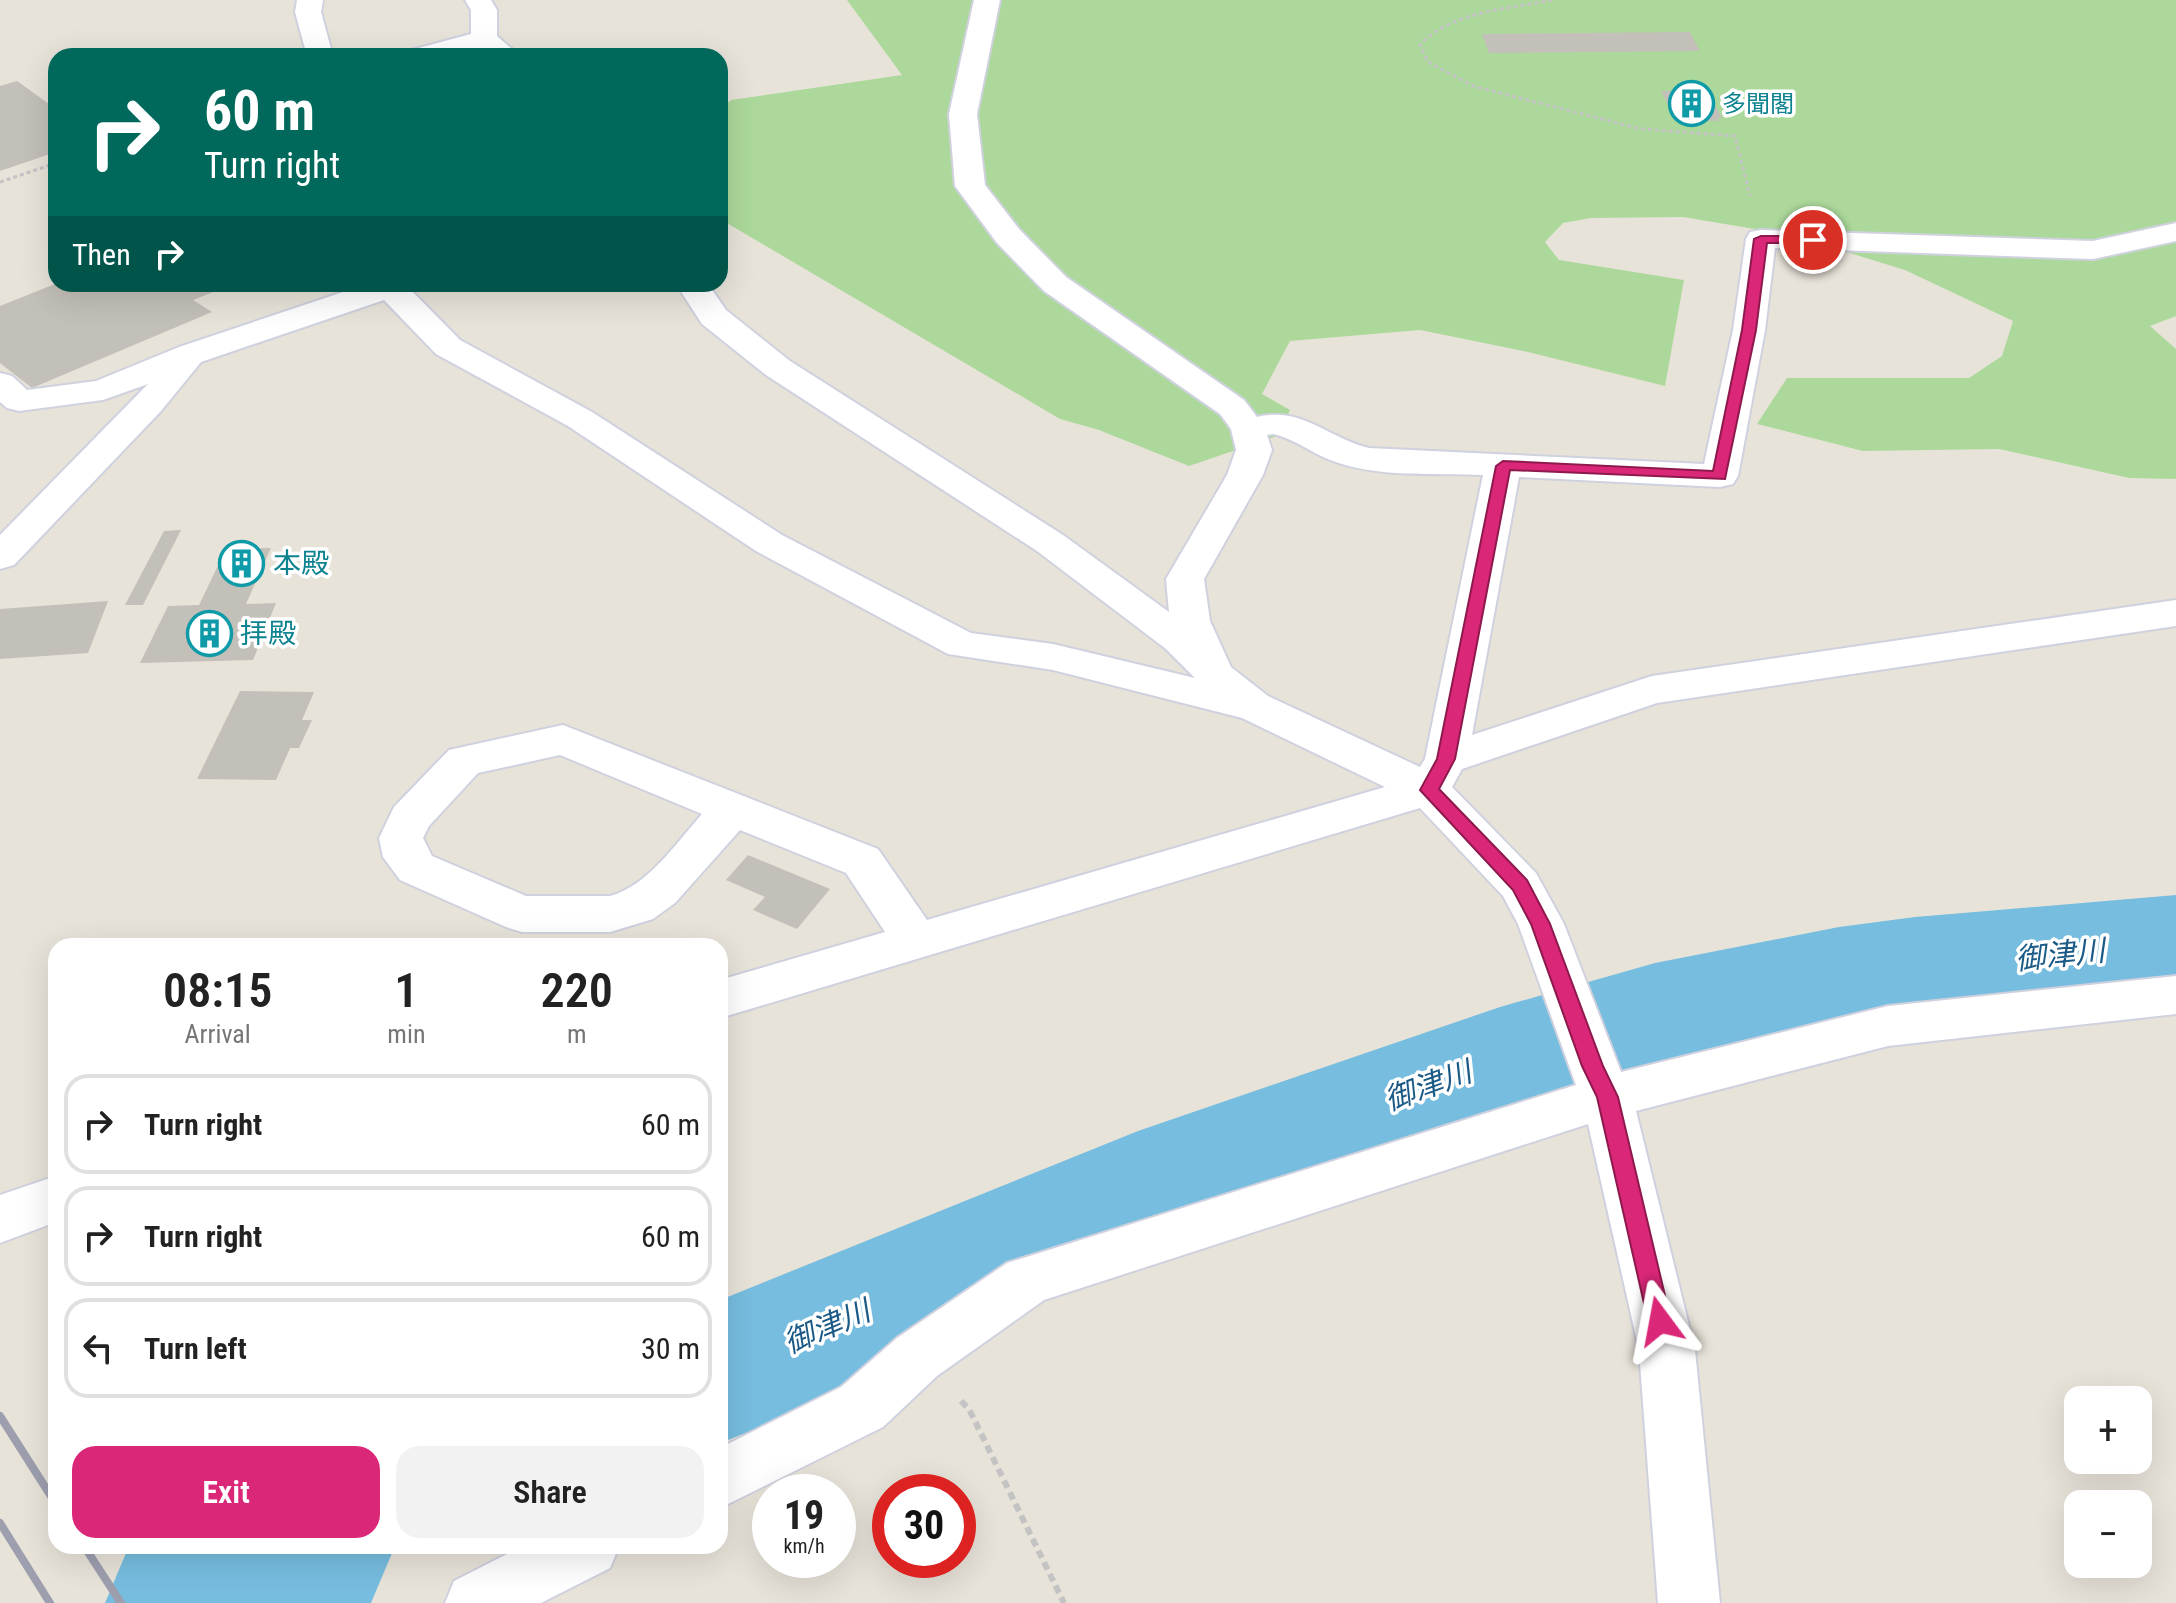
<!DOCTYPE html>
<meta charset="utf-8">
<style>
:root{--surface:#fff;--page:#f2f2f2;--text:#222;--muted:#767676;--line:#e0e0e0;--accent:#db2777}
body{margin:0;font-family:"Roboto Condensed","Noto Sans JP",sans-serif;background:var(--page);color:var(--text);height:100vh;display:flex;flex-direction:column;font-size:30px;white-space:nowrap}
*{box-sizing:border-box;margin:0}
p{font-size:26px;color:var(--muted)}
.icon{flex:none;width:44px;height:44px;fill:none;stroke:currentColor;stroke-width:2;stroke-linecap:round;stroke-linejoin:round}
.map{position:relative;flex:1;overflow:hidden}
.sheet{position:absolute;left:48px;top:938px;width:680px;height:616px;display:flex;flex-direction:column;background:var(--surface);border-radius:24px;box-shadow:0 8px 32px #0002}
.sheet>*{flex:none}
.hud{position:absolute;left:48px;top:48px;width:680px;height:244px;border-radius:24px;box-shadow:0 8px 32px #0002;background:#00695c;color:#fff;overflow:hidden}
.fabs{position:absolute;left:2064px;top:1386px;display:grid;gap:16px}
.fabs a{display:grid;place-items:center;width:88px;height:88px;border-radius:16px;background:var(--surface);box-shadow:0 8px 32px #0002;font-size:40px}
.speed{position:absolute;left:752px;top:1474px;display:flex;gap:16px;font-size:40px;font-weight:700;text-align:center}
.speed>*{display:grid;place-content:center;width:104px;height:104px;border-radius:50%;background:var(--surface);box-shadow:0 8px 32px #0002;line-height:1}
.speed small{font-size:20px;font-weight:400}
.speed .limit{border:12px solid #d22;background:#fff;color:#111}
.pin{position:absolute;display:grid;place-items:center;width:68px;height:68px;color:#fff;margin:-34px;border:4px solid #fff;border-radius:50%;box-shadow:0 2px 8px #0007}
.me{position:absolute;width:88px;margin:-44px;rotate:347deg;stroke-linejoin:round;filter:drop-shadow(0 0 6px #0008)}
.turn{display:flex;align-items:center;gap:28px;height:168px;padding:0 24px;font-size:36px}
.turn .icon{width:104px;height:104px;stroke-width:2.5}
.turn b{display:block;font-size:56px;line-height:68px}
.then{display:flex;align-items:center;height:76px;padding:0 24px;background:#0003;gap:16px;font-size:30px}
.eta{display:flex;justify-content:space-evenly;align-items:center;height:136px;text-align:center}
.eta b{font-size:48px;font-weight:600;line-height:56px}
.button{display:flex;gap:16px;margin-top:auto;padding:16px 24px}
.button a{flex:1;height:92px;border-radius:24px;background:var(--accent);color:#fff;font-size:32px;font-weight:600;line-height:92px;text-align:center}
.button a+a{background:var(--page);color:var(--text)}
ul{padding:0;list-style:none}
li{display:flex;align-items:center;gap:24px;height:100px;margin:0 16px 12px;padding:0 8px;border:4px solid var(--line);border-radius:24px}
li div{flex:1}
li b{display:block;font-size:30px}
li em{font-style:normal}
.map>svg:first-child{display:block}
</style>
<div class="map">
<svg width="2176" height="1603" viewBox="0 0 2176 1603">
<rect width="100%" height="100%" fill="#e8e3d9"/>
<path fill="#acd99b" d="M847,0h1329v316l-26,10 26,23v130l-47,-1 -130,-29 -136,2 -106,-27 30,-46h182l33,-22 11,-35 -108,-51 -114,-35 -108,-18 -92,1 -28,5 -18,19 14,18 125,20 -19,106 -137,-34 -108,-22 -130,11 -28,53 28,16 -13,26 -88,30 -90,-36 -39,-11 -340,-200v-22l5,-4 -5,-8v-75l11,-10 171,-25z"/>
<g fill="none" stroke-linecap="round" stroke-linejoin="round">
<g fill="#77bddf" fill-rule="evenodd">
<path d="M2176,895v96l-261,24 -76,12 -184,40 -129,40 -290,108 -462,207 -54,21v-143l418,-169 362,-124 155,-44 184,-36 76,-10z"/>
<path d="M129,1546h266l-24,57h-266z"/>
</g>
</g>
<g fill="#c3bfb9">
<path d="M1690,32l10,19 -211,2 -7,-19z"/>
<path d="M17,81l39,28v43l-56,19v-85z"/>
<path d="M1707,90l15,28h-5l2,3h-43l-15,-30z"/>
<path d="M55,284h160l6,5 -28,11 19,12 -180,76 -32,-25v-57z"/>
<path d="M181,530l-38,75h-18l39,-74z"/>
<path d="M271,548l-25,56 30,-1 -23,57 -113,3 28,-57 31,-1 27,-56z"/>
<path d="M108,601l-20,52 -88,6v-50z"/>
<path d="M240,691l74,1 -12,28h10l-13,28h-9l-14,32 -79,-1z"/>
<path d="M748,855l82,34 -33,40 -44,-19 12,-13 -39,-17z"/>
</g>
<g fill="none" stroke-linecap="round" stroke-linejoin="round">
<defs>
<g id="street">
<path d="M297,0h26l-2,12 12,44h-26l-12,-44z"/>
<path d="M465,0h26l6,10v26l23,20h-30l-10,-8 -30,8h-43l4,-6 60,-16v-24z"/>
<path d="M974,0h26l-23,114 8,71 34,44 47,48 178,123 13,17c45,-11 71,21 112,31l335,16 29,-134 13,-91 4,-7 11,-2 332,11 83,-18v18l-83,18 -318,-11 -10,82 -27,146 -5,8 -13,3 -201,-10 -47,258 180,-59 524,-76v26l-519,77 -195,66 -10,18 84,86 28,51 57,148 267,-66 288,-30v38l-288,32 -252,65 59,239 25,253h-62l-19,-253 -51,-226 -544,176 -107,76 -54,51 -163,81v-60l121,-61 56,-49 110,-75 569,-178 -58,-161 -15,-28 -83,-88 -700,210v-38l165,-48 -39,-59 -106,-43 -65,73 -22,16 -43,13h-88l-16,-5 -106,-47 -17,-23 -4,-19 15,-31 55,-57 114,-25 315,124 49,71 458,-133 -143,-69 -189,-48 -105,-16 -192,-103 -188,-125 -132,-72 -52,-54 -183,62 -40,49 -147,154 -14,4v-34l148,-151 -45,16 -84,11 -12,-3 -7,-6v-29l12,3 15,14 69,-9 83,-34 188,-63h38l55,56 132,72 190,123 189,98 82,11 142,34 -29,-29 -129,-98 -271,-176 -64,-51 -26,-40h32l18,26 64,51 273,174 106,77 -3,-33 61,-104 9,-25 -5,-21 -11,-15 -176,-123 -47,-48 -42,-57 -6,-72zM1274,434c22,6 36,18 56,26 46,18 104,13 153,15l-58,284 -5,8 -152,-71 -37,-29 -21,-46 -6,-42 59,-104 9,-25 -5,-15zM560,755l142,59c-25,28 -54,72 -92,82h-84l-94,-40 -9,-18 6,-12 49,-53z"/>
<path d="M56,1176v46l-56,21v-48z"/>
<path d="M523,1546h96l-9,22 -69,35h-96l9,-22z"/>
</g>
</defs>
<use href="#street" stroke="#cfd1de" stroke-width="4"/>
<g stroke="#c3c3c3" stroke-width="3" stroke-dasharray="4 3" stroke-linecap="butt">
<path d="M1552,0c-43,9 -101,11 -132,45l8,17 45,24 168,43 94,7 15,60"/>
<path d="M0,182l56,-19"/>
</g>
<path stroke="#c3c3c3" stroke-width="6" stroke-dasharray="8 5" stroke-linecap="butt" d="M961,1401l8,8 95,194"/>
<use href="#street" fill="#fff" fill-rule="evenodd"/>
<g stroke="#9d9faf" stroke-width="8">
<path d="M0,1416l56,88"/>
<path d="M0,1523l50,80"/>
<path d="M84,1546l37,57"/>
</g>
</g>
<path fill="#db2777" stroke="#8e194d" stroke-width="2" d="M1761,236h52l6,4 -6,3h-46l-11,87 -31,149 -215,-9 -55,289 -16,30 88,91 23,44 53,142 15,31 53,224 -3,7 -8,3 -9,-3 -3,-7 -51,-224 -15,-31 -51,-142 -18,-34 -93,-100 17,-31 59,-293 7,-5 210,10 29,-141 12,-91z"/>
<defs>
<symbol id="building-ring" viewBox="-11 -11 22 22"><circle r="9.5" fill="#fff" stroke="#0f9aa8" stroke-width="1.5"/><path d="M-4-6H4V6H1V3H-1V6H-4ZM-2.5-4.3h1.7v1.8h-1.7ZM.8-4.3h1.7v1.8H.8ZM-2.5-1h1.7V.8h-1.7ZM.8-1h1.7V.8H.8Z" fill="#0f9aa8"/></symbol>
</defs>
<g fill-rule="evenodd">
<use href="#building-ring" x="1666" y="78" width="51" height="51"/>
<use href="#building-ring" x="216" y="538" width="51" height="51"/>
<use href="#building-ring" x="184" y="608" width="51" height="51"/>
</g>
<g text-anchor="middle" stroke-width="7" stroke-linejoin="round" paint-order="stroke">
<g font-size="24" fill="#0d838f" stroke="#fff" text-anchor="start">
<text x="1722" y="112">多聞閣</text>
</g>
<g font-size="28" fill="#0d838f" stroke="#fff" text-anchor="start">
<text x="273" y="573">本殿</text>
<text x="240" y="643">拝殿</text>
</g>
<g font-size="30" font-style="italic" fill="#1b5a86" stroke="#fff">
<text transform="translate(2060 955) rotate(-6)" y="10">御津川</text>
<text transform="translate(1428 1086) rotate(-20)" y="10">御津川</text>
<text transform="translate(827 1327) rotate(-23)" y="10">御津川</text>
</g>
</g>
</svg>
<div class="fabs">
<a>+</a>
<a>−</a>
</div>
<div class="speed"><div>19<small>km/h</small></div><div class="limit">30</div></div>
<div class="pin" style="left:1813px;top:240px;background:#d93025"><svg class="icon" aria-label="arrive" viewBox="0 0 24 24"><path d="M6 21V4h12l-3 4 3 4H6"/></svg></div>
<svg class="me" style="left:1660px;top:1321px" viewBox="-20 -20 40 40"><path d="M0-17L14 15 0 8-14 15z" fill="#db2777" stroke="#fff" stroke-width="4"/></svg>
<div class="hud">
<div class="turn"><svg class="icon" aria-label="right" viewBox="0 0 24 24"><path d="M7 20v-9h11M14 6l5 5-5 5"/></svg><div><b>60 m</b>Turn right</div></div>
<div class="then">Then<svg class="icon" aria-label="right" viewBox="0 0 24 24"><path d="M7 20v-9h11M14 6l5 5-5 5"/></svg></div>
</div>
<section class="sheet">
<div class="eta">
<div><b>08:15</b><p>Arrival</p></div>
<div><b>1</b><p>min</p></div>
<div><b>220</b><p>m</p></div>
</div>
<ul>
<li><svg class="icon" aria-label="right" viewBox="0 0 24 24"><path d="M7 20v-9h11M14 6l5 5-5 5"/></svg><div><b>Turn right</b></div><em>60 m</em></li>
<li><svg class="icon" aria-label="right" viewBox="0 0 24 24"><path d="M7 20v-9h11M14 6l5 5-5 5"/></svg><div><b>Turn right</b></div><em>60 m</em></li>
<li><svg class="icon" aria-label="left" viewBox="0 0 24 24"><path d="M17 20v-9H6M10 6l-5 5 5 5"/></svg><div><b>Turn left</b></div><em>30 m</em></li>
</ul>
<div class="button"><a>Exit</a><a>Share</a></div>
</section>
</div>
